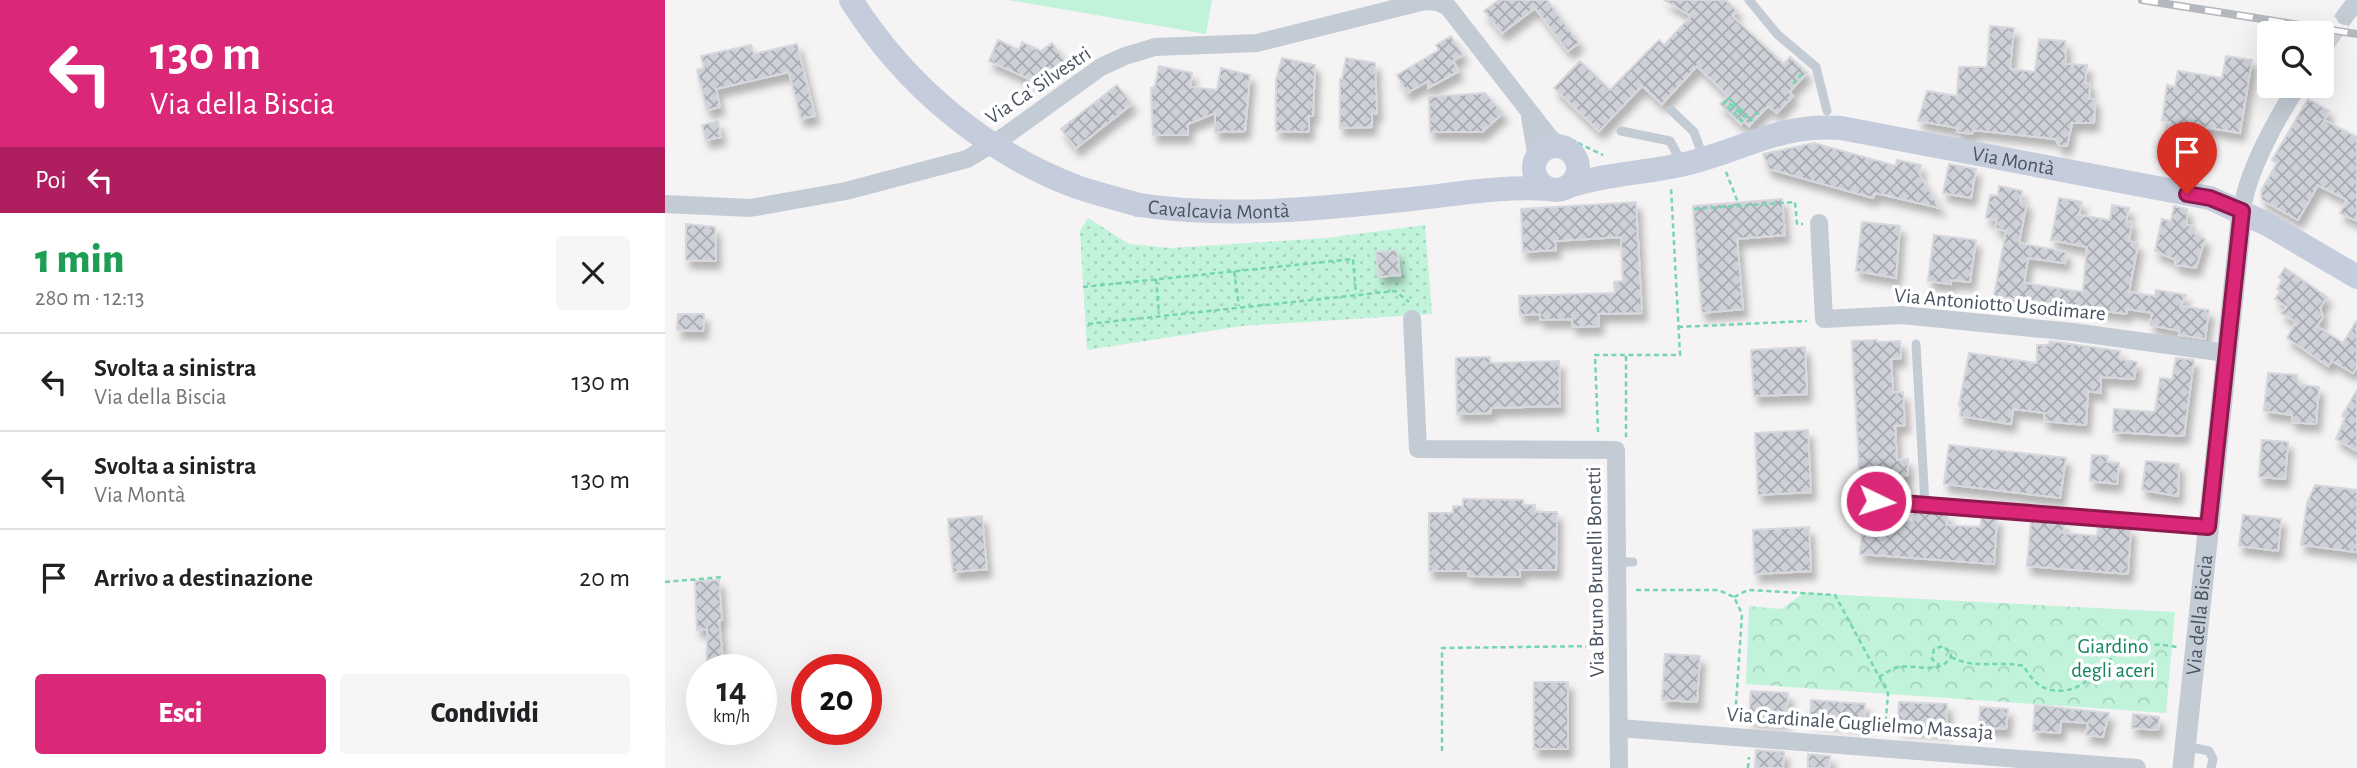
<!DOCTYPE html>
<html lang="it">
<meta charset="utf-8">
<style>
:root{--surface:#fff;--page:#f6f6f6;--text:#202124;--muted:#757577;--line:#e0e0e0;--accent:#db2777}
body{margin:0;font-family:"Alegreya Sans",sans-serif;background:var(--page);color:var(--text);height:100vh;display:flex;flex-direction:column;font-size:26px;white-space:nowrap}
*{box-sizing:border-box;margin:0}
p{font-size:23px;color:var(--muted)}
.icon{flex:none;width:38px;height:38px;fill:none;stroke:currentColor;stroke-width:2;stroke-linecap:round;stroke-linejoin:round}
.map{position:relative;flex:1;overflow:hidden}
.details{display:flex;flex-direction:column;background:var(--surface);width:665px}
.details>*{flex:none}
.guide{background:#db2777;color:#fff;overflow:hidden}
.tools{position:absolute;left:1592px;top:21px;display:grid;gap:14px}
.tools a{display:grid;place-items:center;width:77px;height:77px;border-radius:7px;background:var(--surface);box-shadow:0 7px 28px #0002;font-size:35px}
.speed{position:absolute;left:21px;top:654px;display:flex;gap:14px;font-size:35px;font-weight:700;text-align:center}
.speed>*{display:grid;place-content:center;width:91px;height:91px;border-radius:50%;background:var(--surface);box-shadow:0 7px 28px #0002;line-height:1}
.speed small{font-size:18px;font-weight:400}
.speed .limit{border:10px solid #d22;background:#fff;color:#111}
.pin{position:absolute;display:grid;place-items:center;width:60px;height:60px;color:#fff;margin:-72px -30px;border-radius:50% 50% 50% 0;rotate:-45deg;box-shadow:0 0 7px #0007}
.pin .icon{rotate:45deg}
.me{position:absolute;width:77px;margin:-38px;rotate:94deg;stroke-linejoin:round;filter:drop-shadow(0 0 5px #0008)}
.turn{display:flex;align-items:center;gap:24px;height:147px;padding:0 35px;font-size:32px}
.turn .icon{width:91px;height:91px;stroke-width:2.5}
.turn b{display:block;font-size:49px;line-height:60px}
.then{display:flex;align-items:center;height:66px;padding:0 35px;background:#0003;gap:14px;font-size:26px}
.round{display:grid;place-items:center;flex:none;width:74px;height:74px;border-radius:7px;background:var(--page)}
.overview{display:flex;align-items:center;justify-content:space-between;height:119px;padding:0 35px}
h1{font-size:42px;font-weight:800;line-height:52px;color:#1e9e55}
.cta{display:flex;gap:14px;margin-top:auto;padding:14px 35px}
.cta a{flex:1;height:80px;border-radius:7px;background:var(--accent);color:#fff;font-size:28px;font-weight:800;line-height:80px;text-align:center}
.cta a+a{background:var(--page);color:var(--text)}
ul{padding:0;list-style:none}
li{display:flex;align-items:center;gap:21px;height:98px;padding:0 35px;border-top:2px solid var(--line)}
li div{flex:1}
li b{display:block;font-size:26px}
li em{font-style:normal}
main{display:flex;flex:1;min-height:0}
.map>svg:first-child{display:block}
</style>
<main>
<section class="details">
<div class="guide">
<div class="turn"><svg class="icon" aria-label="left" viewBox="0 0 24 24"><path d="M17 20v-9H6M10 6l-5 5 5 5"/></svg><div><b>130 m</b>Via della Biscia</div></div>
<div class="then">Poi<svg class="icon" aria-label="left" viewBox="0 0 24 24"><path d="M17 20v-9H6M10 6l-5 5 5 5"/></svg></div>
</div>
<div class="overview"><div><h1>1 min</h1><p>280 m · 12:13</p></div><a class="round"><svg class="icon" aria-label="close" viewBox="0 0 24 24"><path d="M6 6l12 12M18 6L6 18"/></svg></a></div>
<ul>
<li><svg class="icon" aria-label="left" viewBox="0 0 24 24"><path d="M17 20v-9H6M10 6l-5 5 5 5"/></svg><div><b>Svolta a sinistra</b><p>Via della Biscia</p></div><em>130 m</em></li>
<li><svg class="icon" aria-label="left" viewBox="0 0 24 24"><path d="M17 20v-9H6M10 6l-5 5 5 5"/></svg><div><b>Svolta a sinistra</b><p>Via Montà</p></div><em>130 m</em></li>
<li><svg class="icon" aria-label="arrive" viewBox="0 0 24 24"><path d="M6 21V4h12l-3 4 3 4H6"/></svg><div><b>Arrivo a destinazione</b></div><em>20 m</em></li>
</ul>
<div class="cta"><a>Esci</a><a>Condividi</a></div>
</section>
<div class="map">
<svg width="1692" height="768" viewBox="0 0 1692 768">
<defs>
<pattern id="forest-crowns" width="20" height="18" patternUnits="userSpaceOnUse" patternTransform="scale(1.75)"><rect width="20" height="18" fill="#c0f3da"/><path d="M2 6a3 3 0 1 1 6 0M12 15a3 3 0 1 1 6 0" fill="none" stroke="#a6d2be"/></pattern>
<pattern id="garden-dots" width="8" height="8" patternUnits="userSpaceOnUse" patternTransform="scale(1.75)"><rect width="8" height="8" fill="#c0f3da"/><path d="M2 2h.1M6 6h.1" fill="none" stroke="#a6d2be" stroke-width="1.8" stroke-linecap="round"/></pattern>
<pattern id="building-cross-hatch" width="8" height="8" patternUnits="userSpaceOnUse" patternTransform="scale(1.75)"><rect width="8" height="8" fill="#ced1d8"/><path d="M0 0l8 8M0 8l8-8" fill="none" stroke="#a9acb3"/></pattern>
<filter id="shadow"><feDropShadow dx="4.5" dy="8" stdDeviation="3.5" flood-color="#0004"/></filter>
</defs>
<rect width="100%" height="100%" fill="#f5f3f3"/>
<path fill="url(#forest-crowns)" d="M1139,593l371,19 -9,101 -420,-29 3,-78 32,3z"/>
<path fill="url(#garden-dots)" d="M423,218l41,26 41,4 157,-10 98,-13 7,89 -190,12 -155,24 -7,-119z"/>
<path fill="#c0f3da" d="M343,0h204l-6,34z"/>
<g fill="url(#building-cross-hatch)" stroke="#d6d8de" stroke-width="2" filter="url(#shadow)">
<path d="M834,0h48l32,43 -11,8 -33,-43 -33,25 -18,-22z"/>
<path d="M999,0h62l11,11 -5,5 52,48 6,-7 17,16 -18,19 4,4 -16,17 -9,-7 -19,20 -5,-5 -3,3 -21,-20 8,-8 -31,-30 -35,38 -20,-18 -43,45 -45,-43 26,-27 30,29 49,-50 5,5 27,-29z"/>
<path d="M1325,26l24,2 -4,41 25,3 4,-33 26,2 1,23 21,1 -2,18h5l-1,16h6l-1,24h-22l-5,23h-7l-5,-7 -82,-9 -1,4 -15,-2 1,-4 -40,-7 9,-30 30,5 2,-29h28z"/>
<path d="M786,36l12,19 -10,6 6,10 -31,17v-7l-21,12 -10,-18 42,-25 -3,-5z"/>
<path d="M333,40l21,10 3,-8 19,9 11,-8 13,18 -29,21 -47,-21z"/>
<path d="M132,44l18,72 -14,3 -12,-47 -73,17 4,18 -13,3 -10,-40 7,-2 -3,-12 50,-11 3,9z"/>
<path d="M1561,56l26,4 -12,73 -43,-7 -5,26 -26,-5 4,-25 -8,-1 5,-36 8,2 3,-16 44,7z"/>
<path d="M617,58l33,7 -2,51h-4v16l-33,-1v-51z"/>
<path d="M681,58l29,5 2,51h-5v13l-32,1v-49h2z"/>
<path d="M494,66l33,7 -2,14 27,3 4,-22 29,7 -5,56 -30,1v-19l-27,11v11h-35l-2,-47 4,-2z"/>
<path d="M452,85l15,19 -56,44 -15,-19z"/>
<path d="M820,93l18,20 -21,19h-52l-1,-35z"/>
<path d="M1643,99l21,12 -5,9 33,17v84l-17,-8 7,-13 -29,-15 -20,35 -36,-20 -1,-9 16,-28 -5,-3z"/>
<path d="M53,121l3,16 -15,3 -4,-15z"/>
<path d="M1149,143l82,23 1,-6 24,5 -2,9 21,34 -65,-15 -2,5 -104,-29 -6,-15z"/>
<path d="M1284,164l27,5 -5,29 -28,-5z"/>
<path d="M1334,186l23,5 -2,10 7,1 -8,41 47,9 -1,11 -37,-5 -4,25 59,9 4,-45 -36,-7 8,-42 23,4 -3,13 31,5 2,-15 17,3 -3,13 6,1 -3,19 9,3 -9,48 26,4 1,-6 30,5 -6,11 29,4 -4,29 -26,-4 1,-4 -30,-6 2,-12 -25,-4 -1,5 -132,-18 12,-65 -11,-3 2,-8 -11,-2 4,-23 8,1z"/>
<path d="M1117,199l3,36 -48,4 6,70 -41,4 -9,-107z"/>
<path d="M971,202l6,111 -44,1 1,12 -26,1 -1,-8 -32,1v-6l-20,1 -1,-19 96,-3 -1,-11 9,-1 -2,-44 -66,4 1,9 -33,2 -2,-43z"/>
<path d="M1509,206l13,3v16l8,2v7l10,5 -9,29 -21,-3 1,-5 -21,-9 7,-32 9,2z"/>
<path d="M1197,222l38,4 -4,52 -40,-7z"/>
<path d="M21,224l29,3 1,34 -30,-1z"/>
<path d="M1269,235l42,5 -6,42 -19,-2v4l-23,-3z"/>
<path d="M732,250l3,25 -21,2 -3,-25z"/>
<path d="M1620,268l42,29 -7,11 3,9 -6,9 26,17 14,-23v46l-4,7 -21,-12 -4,5 -41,-28 9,-16 -15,-9 6,-6 -12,-8 6,-9 -4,-1 5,-9 -3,-3z"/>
<path d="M13,314h26l-1,17 -26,-1z"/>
<path d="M1212,340v2l23,-1 1,17 -10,1 2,34 10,-1 2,33 -10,1 2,34 11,-1v16l-48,6 -8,-140z"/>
<path d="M1385,341l70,10 -1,8 18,3 -3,17 -33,-2v16l-13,-2 -2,34 -42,-4 1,-8 -32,-4 -2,15 -51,-8 1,-10h-2l10,-53 68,10v-18h11z"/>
<path d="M1140,347l2,47 -53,2 -3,-46z"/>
<path d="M825,357v6l69,-2 1,45 -69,2v5l-34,1 -1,-56z"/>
<path d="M1511,358l18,2 -10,76 -71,-4 1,-23 41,3 5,-34 12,1z"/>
<path d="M1603,373l29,2 1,9 21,3 -3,37 -24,-2v-7l-28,-4z"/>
<path d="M1692,390v61l-21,-12 9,-21 -3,-2z"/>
<path d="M1143,430l3,62 -53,3 -3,-62z"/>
<path d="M1597,440l26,2 -3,37 -26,-2z"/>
<path d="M1284,445l117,13 -6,40 -116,-14z"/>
<path d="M1427,455l16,1 -1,6 12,1 -2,21 -27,-3z"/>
<path d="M1481,461l33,3 -1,32 -36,-6z"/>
<path d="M1650,485l42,5v62l-56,-7 6,-42z"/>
<path d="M798,499l60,1v5h12v7h22l-1,58h-36v7l-52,-1v-5h-39v-58h24v-7h10z"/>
<path d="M1199,509l16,1 -1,9 34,3 1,-10 34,2 -2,11 34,2 2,-10 15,1 -3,46 -134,-10z"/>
<path d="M1578,515l38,4 -3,32 -39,-5z"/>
<path d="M317,516l5,53 -34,3 -5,-53z"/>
<path d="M1366,521l34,2 -2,10 34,3 1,-10 33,2 -3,46 -101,-8z"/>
<path d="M1144,527l2,44 -56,3 -2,-44z"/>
<path d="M54,580l3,40h-3l4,41 -16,-1v-31l-10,1 -2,-49z"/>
<path d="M1000,654l35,2 -3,46 -35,-2z"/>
<rect x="869" y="682" width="34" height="67"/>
<path d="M1086,691l37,2 -2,28 -37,-3z"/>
<path d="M1146,700l54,4 -1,20 -54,-5z"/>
<path d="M1234,702l48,2 -1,26 -48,-3z"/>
<path d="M1370,705l74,8 -6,24 -17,-2 2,-12 -27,-2 -1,12 -27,-2z"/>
<path d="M1315,707l28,2 -2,20 -27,-2z"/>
<path d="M1468,714l26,3 -1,13 -26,-2z"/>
<path d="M1091,750l28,2 -1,16h-28z"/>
<path d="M1143,754l22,2 -1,12h-21z"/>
</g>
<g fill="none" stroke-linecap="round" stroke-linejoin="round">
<path stroke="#d3d3d6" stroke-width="18" stroke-dasharray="18 9" stroke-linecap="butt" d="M1661,44l19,-28"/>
<g stroke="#75d5b0" stroke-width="2.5" stroke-dasharray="5 3.5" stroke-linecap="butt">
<path d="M1128,84l10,-11"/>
<path d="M1084,121l9,-9"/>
<path d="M1078,122l-19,-19 2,-2 19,16 -16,-19 18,18"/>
<path d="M913,143l25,12"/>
<path d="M1061,172l13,33"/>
<path d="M1029,209l101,-7 2,22h6"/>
<path d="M569,271l5,35"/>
<path d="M491,279l3,35"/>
<path d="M418,287l270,-28 3,35"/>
<path d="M423,324l307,-33 14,11"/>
<path d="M1013,327l129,-6"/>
<path d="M961,356v81"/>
<path d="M933,432l-3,-77h85l-9,-168"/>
<path d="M0,582l58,-5"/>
<path d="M971,590h82l16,7 8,17 -7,105"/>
<path d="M1069,597l14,-7 87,5 53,98 -3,38"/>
<path d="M1286,657c25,13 47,3 73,9 6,12 14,21 27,24 35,6 46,-25 73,-40 16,-8 36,-6 53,-3"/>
<path d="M1214,677c5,-3 11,-7 16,-9 17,-6 44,9 56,-11l-1,-5 -7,-6 -9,3 -2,10 7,6"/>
<path d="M777,751v-103l155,-2 3,-35"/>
<path d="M1083,768l1,-11"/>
</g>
<g stroke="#c3cbd5" stroke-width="9">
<path d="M1084,0l28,34 39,33 11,44"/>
<path d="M1006,110l23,22 9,25"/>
<path d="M956,131l49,10 12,22"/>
<path d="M1251,344l9,161"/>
<path d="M1211,501l332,26"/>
<path d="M952,562h16"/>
<path d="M1520,746l24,5 4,8 -2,9"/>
</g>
<g stroke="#c3cbd5" stroke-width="18">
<path d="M1680,16l12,-16"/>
<path d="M1657,50l4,-6"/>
<path d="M865,117l7,41"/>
<path d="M0,204l85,4 96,-17 121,-32 38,-23 96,-69 24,-11 30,-9 102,-4 168,-42 13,1 10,5 102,131 11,9"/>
<path d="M1577,211c4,-37 35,-94 56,-125"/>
<path d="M1154,223l5,96 78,-4 171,17 153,21"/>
<path d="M747,319l6,130 198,1 3,318"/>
<path d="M954,728l518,40"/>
</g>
<path stroke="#c3cbd5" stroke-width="21" id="s1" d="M1518,768l59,-557"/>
<g stroke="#c5cddc" stroke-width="24">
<circle cx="891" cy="168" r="22"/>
<path id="s2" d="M904,186c35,-12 75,-13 111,-21 58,-12 97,-42 161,-37l369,70 57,26 90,53"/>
<path id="s3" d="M474,205c96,14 186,3 282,-7 43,-5 84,-12 128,-9"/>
</g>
<defs>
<path id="rail" d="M1477,0l215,34"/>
</defs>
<use href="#rail" stroke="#b4b7bd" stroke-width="8"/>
<use href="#rail" stroke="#fff" stroke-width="5" stroke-dasharray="16" stroke-linecap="butt"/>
<path stroke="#c5cddc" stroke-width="24" d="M186,0c53,84 133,152 226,187 20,7 42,12 62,18"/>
</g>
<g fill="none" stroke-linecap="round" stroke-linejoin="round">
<defs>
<path id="route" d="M1211,501l332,26 34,-316 -32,-13 -23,-4"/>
</defs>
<use href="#route" stroke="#8e194d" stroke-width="18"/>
<use href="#route" stroke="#db2777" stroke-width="12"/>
</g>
<g text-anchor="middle" stroke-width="7" stroke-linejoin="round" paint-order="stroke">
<g font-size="21" fill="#495362" stroke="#fff">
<text transform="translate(373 85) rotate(-34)" y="7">Via Ca' Silvestri</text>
<text dy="7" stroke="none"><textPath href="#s2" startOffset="455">Via Montà</textPath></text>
<text dy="7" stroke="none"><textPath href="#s3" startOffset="80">Cavalcavia Montà</textPath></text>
<text transform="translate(1335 304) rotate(5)" y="7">Via Antoniotto Usodimare</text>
<text transform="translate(930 572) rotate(-91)" y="7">Via Bruno Brunelli Bonetti</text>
<text dy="7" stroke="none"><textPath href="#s1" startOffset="154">Via della Biscia</textPath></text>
<text transform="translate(1195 723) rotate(4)" y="7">Via Cardinale Guglielmo Massaja</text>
</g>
<g font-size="21" fill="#118658" stroke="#fff">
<text x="1448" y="653">Giardino<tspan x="1448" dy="24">degli aceri</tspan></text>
</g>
</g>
</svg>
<div class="tools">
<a><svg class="icon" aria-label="search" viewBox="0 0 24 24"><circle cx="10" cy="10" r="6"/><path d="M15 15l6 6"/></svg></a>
</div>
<div class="speed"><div>14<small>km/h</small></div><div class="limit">20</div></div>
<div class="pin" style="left:1522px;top:194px;background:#d93025"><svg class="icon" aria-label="arrive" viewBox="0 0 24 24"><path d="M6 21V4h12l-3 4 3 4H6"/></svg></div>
<svg class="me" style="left:1211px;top:501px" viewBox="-20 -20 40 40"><circle r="17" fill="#db2777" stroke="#fff" stroke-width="3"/><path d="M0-11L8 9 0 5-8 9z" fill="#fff"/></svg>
</div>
</main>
